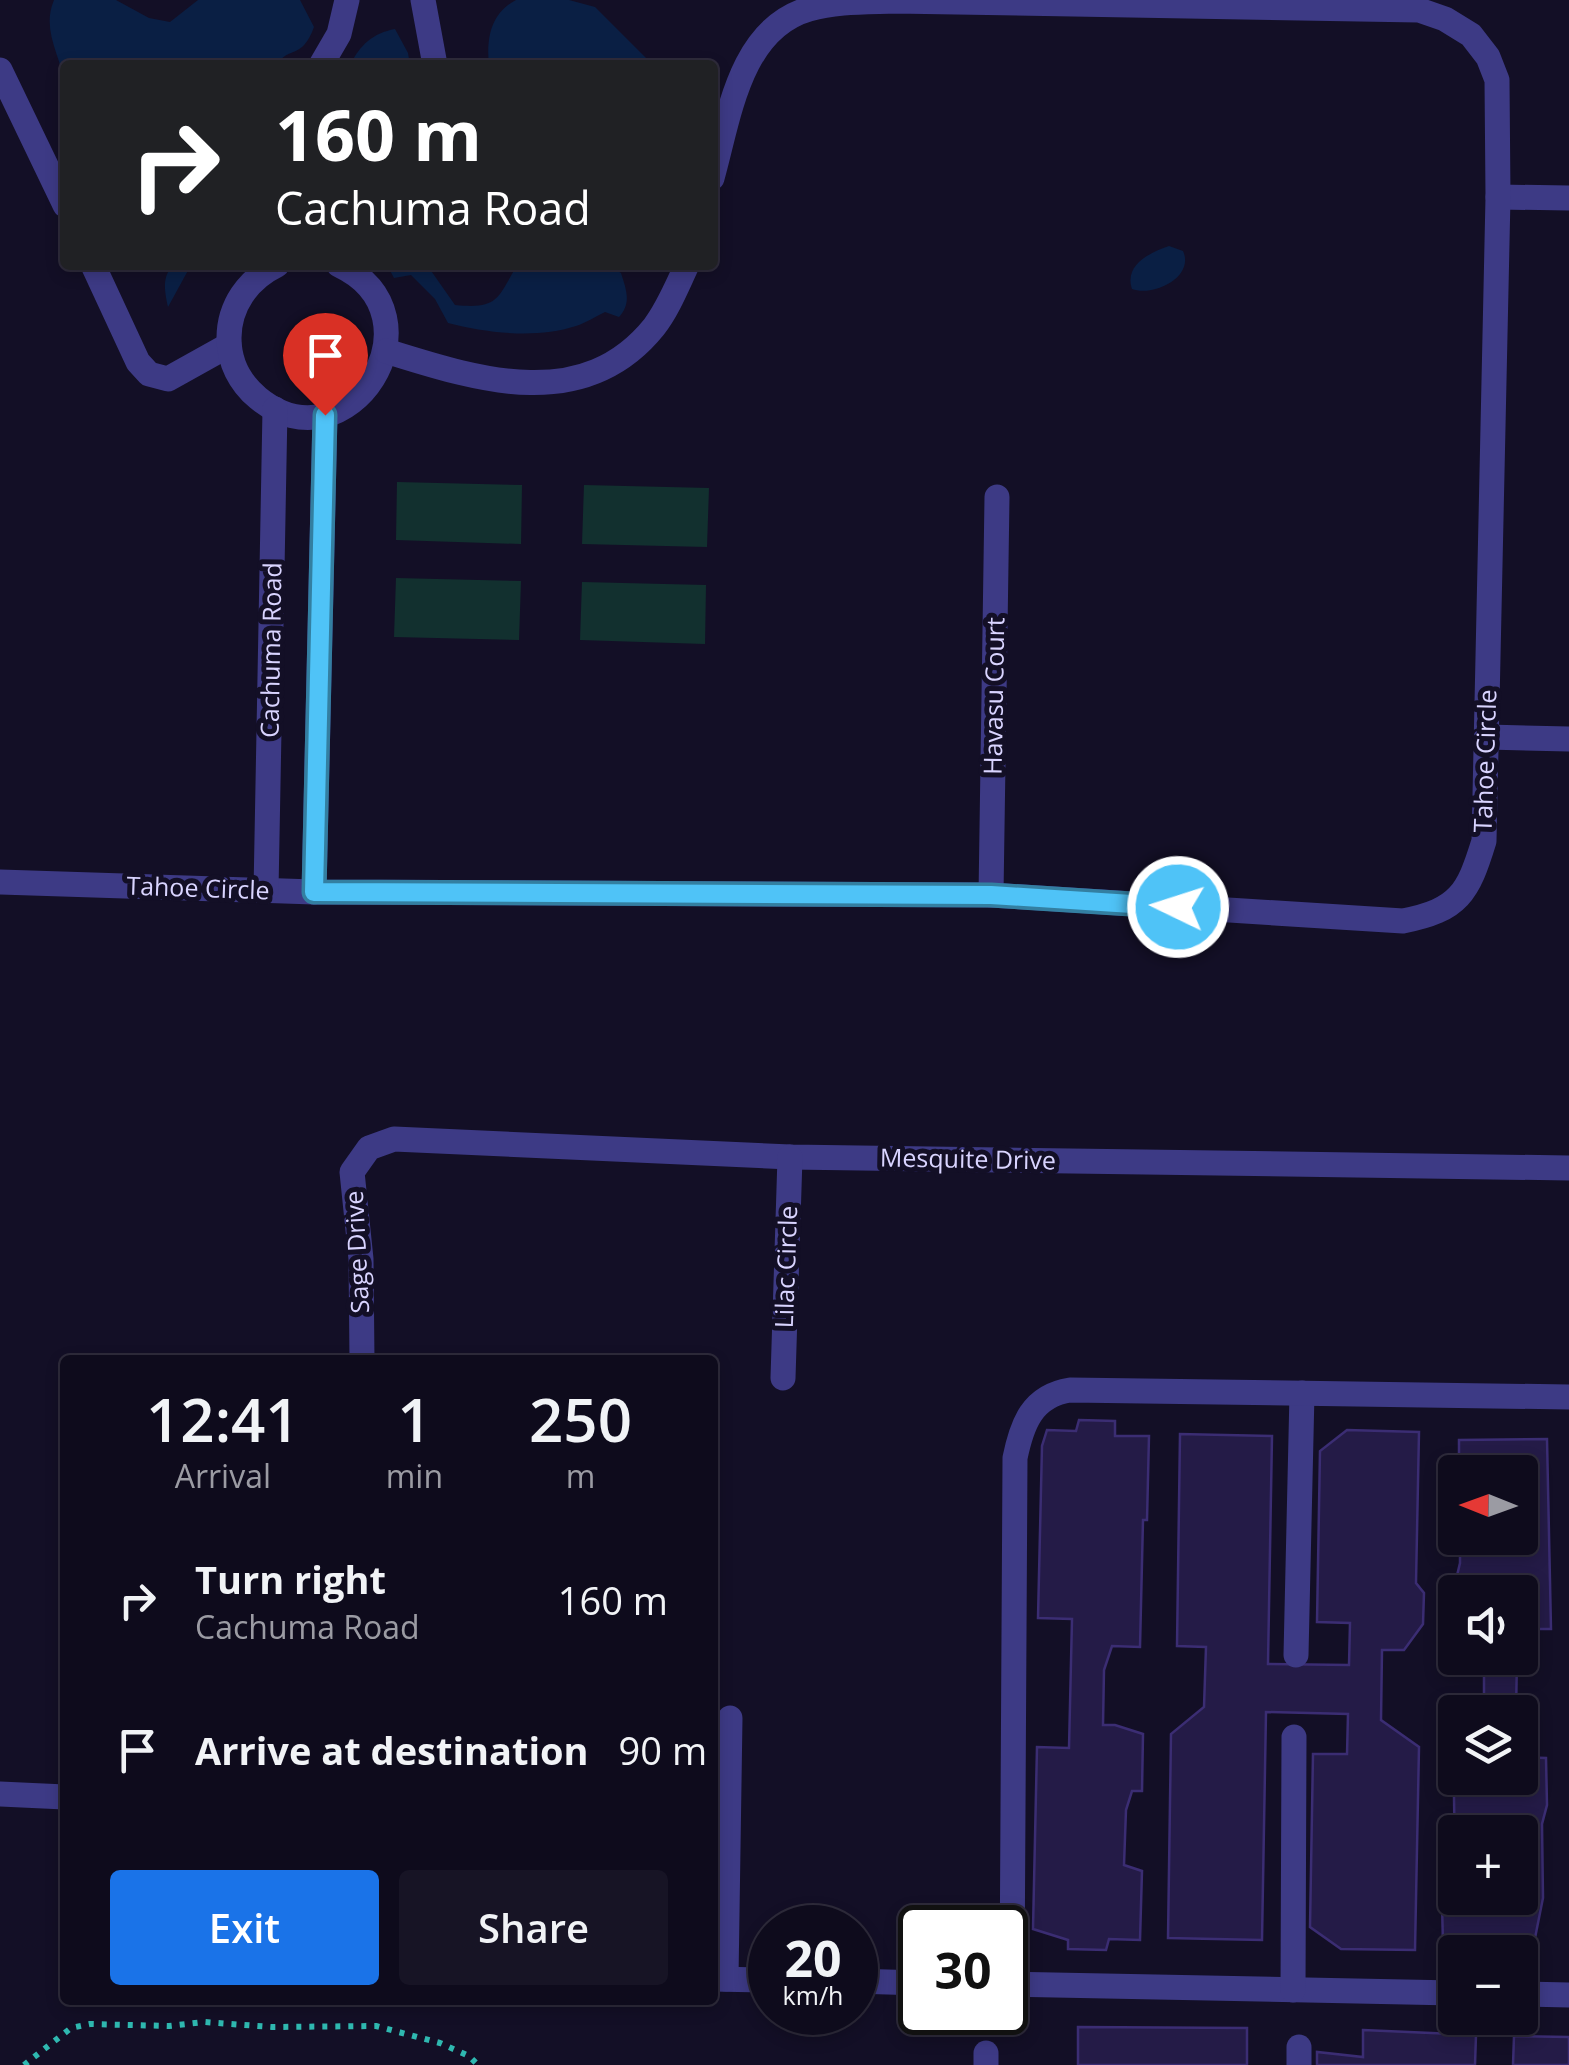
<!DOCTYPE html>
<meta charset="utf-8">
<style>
:root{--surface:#0e0b1c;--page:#171425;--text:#f1f3f6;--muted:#9b9ba3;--line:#2e2b3b;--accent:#1a73e8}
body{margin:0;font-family:"Open Sans",sans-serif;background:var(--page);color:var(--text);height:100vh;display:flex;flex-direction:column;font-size:38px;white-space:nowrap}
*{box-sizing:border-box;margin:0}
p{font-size:32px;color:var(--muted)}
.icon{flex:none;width:55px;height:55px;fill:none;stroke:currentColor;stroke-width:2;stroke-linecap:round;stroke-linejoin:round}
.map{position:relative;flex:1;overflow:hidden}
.details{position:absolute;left:60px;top:1355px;width:658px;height:650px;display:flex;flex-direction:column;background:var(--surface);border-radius:10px;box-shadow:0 5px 15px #0003,0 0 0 2px var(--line)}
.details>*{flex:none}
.guide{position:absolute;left:60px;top:60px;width:658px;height:210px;border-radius:10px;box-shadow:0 5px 15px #0003,0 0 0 2px var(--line);background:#202124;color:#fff;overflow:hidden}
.needle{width:65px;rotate:271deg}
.controls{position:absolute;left:1438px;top:1455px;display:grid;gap:20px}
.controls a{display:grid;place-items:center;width:100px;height:100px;border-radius:10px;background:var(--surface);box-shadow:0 5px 15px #0003,0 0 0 2px var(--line);font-size:50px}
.speed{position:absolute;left:748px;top:1905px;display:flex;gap:20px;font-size:50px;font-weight:700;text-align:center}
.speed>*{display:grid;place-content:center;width:130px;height:130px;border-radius:50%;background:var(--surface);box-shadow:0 5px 15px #0003,0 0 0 2px var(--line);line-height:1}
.speed small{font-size:25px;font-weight:400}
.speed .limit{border:5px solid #111;border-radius:15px;background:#fff;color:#111}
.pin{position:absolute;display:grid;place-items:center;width:85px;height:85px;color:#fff;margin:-102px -42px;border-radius:50% 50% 50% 0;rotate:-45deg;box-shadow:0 0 10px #0007}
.pin .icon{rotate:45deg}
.me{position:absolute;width:110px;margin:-55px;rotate:274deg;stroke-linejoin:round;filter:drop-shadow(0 0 8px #0008)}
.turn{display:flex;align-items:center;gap:35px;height:210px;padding:0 50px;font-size:45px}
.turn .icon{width:130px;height:130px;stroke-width:2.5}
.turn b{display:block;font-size:70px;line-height:85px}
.eta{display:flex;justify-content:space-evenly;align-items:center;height:170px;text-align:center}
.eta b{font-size:60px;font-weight:600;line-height:70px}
.cta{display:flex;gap:20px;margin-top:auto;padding:20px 50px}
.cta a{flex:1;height:115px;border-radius:10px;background:var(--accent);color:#fff;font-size:40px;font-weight:600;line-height:115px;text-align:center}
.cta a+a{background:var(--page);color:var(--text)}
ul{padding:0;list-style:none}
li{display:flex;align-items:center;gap:30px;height:150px;padding:0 50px}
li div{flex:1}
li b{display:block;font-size:38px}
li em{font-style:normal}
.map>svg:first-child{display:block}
</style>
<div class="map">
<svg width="1569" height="2065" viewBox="0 0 1569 2065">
<rect width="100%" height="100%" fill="#130f26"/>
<g fill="#12302f">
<path d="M397,482l125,3 -1,59 -125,-4z"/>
<path d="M584,485l125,3 -2,59 -125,-3z"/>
<path d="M396,578l125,3 -2,59 -125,-3z"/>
<path d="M582,582l124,3 -1,59 -125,-4z"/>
</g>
<g fill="#0a1f44">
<path d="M54,0h62l33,18 21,4 28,-22h102l14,27c-12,33 -24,18 -38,38h-211v21c-4,-31 -24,-55 -11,-86z"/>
<path d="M516,0h53l26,7 58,58h-164c-3,-27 2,-52 27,-65z"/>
<path d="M395,29l13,24 2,12h-60c10,-20 23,-32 45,-36z"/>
<path d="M1169,246l14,5c12,26 -30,46 -51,38 -8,-24 17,-36 37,-43z"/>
<path d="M174,265h17l-23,42c-3,-15 -7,-31 6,-42z"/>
<path d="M387,265h40l28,40c43,4 42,-5 62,-40h91l13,8c5,16 11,30 -2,44l-14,-5c-9,4 -19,11 -29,14 -40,13 -89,7 -128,-3l-13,-24 -24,-24 -17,3z"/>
</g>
<g fill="#241b47" stroke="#3b2d73" stroke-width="2.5" fill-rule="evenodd">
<path d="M1079,1420l36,1v15h34l-2,84h-4l-3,127 -28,-1 -8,24 -1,55h12l28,9 -1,57h-10l-6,19 -2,55 18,6 -2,69 -31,-1 -3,11 -38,-1v-9l-35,-11 4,-182 32,1 3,-129 -34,-1 4,-172 5,-16 29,1z"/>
<path d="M1347,1430l72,2 -3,151 8,10 -1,31 -19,26h-22l-1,70 38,27 -4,203 -74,-1 -31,-22 3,-173h34l1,-40 -82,-2 -4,228 -94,-2 3,-204 33,-27 2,-60 -29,-1 3,-212 92,2 -4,228 81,1 1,-42 -33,-1 3,-171z"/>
<path d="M1547,1439l4,190h-31v-37h-65l-1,54v-58l6,-25v-25h60v-66h-61v-32z"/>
<path d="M1484,1658h33l-1,54h-36l4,-16z"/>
<path d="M1453,1731l2,47h65v-21l26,1 1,47 -5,19 1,74 -9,45 -91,1 -2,-81h14zM1455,1832h65v66h-65z"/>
<path d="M1078,2027l169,1v37h-169z"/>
<path d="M1363,2030l113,5 -1,30h-158v-13l46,5z"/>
<path d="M1514,2036l55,1v28h-56z"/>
</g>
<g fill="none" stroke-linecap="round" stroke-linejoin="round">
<path stroke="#2fb8b0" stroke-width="6" stroke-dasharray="5 8" stroke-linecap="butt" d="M24,2065l47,-37 19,-4 79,2 35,-4 68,5 104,-1 64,17 29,13 9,9"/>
<g stroke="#3d3a85" stroke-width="25">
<path d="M423,0l12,65"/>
<path d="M321,65l18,-31 8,-34"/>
<path d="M0,70l65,135"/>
<path d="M1498,197l71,1"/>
<path d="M93,265l45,97 11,12 19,5 61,-34"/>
<path d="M277,265c-29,14 -48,41 -48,73 0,24 11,45 29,60 90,74 189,-82 81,-133"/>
<path d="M386,351c90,28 197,64 268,-24 14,-18 23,-41 33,-62"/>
<path d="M1487,737l82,2"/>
<path d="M0,882l314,10 677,3 412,26c56,-11 65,-28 81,-80l14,-644 -1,-117 -9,-23 -17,-22 -26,-16 -26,-9 -524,-9c-29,1 -59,0 -86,8 -70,20 -80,109 -97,169"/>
<path d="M266,891l9,-482"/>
<path d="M314,892l11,-477"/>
<path d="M991,895l6,-398"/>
<path d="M362,1360l-1,-101 -9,-87 17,-24 25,-9 396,18 779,11"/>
<path d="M783,1378l7,-221"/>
<path d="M1296,1655l6,-262"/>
<path d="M0,1794l65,3"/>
<path d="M712,1979l58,1"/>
<path d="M726,1979l4,-261"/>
<path d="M855,1981l65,2"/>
<path d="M1005,1984l450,9"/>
<path d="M1012,1984l3,-526c7,-34 17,-62 55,-68l499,7"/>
<path d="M1293,1990l1,-253"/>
<path d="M1520,1994l49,1"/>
<path d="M986,2065v-12"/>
<path d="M1299,2065v-18"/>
</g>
</g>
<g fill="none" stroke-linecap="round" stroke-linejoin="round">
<defs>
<path id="route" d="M325,415l-11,477 677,3 187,12"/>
</defs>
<use href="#route" stroke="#337fa1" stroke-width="25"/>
<use href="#route" stroke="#4fc3f7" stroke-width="18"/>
</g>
<g text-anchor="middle" stroke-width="10" stroke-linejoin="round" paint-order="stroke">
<g font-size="25" fill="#d9d4ff" stroke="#130f26">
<text transform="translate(271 650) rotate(-89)" y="9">Cachuma Road</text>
<text transform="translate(994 696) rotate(-89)" y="9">Havasu Court</text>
<text transform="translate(1485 761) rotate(-88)" y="9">Tahoe Circle</text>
<text transform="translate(198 888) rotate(2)" y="9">Tahoe Circle</text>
<text transform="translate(968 1159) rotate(1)" y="9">Mesquite Drive</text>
<text transform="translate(357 1252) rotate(-93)" y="9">Sage Drive</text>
<text transform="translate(786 1267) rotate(-88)" y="9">Lilac Circle</text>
</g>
</g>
</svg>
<div class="controls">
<a><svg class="needle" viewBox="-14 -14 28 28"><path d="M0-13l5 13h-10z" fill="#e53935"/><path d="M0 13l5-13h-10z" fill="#9b9ba3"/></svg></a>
<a><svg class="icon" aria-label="sound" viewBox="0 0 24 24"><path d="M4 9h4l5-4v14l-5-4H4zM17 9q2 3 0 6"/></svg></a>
<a><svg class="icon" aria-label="layers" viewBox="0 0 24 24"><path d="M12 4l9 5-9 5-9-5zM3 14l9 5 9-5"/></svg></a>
<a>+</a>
<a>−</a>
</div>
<div class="speed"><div>20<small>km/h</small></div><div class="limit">30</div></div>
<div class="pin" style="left:325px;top:415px;background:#d93025"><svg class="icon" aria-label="arrive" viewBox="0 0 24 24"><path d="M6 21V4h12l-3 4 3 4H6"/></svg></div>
<svg class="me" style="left:1178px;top:907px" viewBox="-20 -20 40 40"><circle r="17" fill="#4fc3f7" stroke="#fff" stroke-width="3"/><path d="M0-11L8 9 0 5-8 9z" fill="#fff"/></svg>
<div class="guide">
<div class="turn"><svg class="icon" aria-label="right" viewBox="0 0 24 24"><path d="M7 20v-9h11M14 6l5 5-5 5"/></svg><div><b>160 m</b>Cachuma Road</div></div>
</div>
<section class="details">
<div class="eta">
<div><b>12:41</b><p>Arrival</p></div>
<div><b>1</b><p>min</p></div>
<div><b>250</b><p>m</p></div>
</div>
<ul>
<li><svg class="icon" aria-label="right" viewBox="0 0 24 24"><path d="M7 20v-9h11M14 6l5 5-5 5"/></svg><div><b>Turn right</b><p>Cachuma Road</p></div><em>160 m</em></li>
<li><svg class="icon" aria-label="arrive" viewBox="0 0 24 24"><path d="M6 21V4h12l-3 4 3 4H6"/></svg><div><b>Arrive at destination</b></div><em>90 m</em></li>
</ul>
<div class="cta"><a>Exit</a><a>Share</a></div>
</section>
</div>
